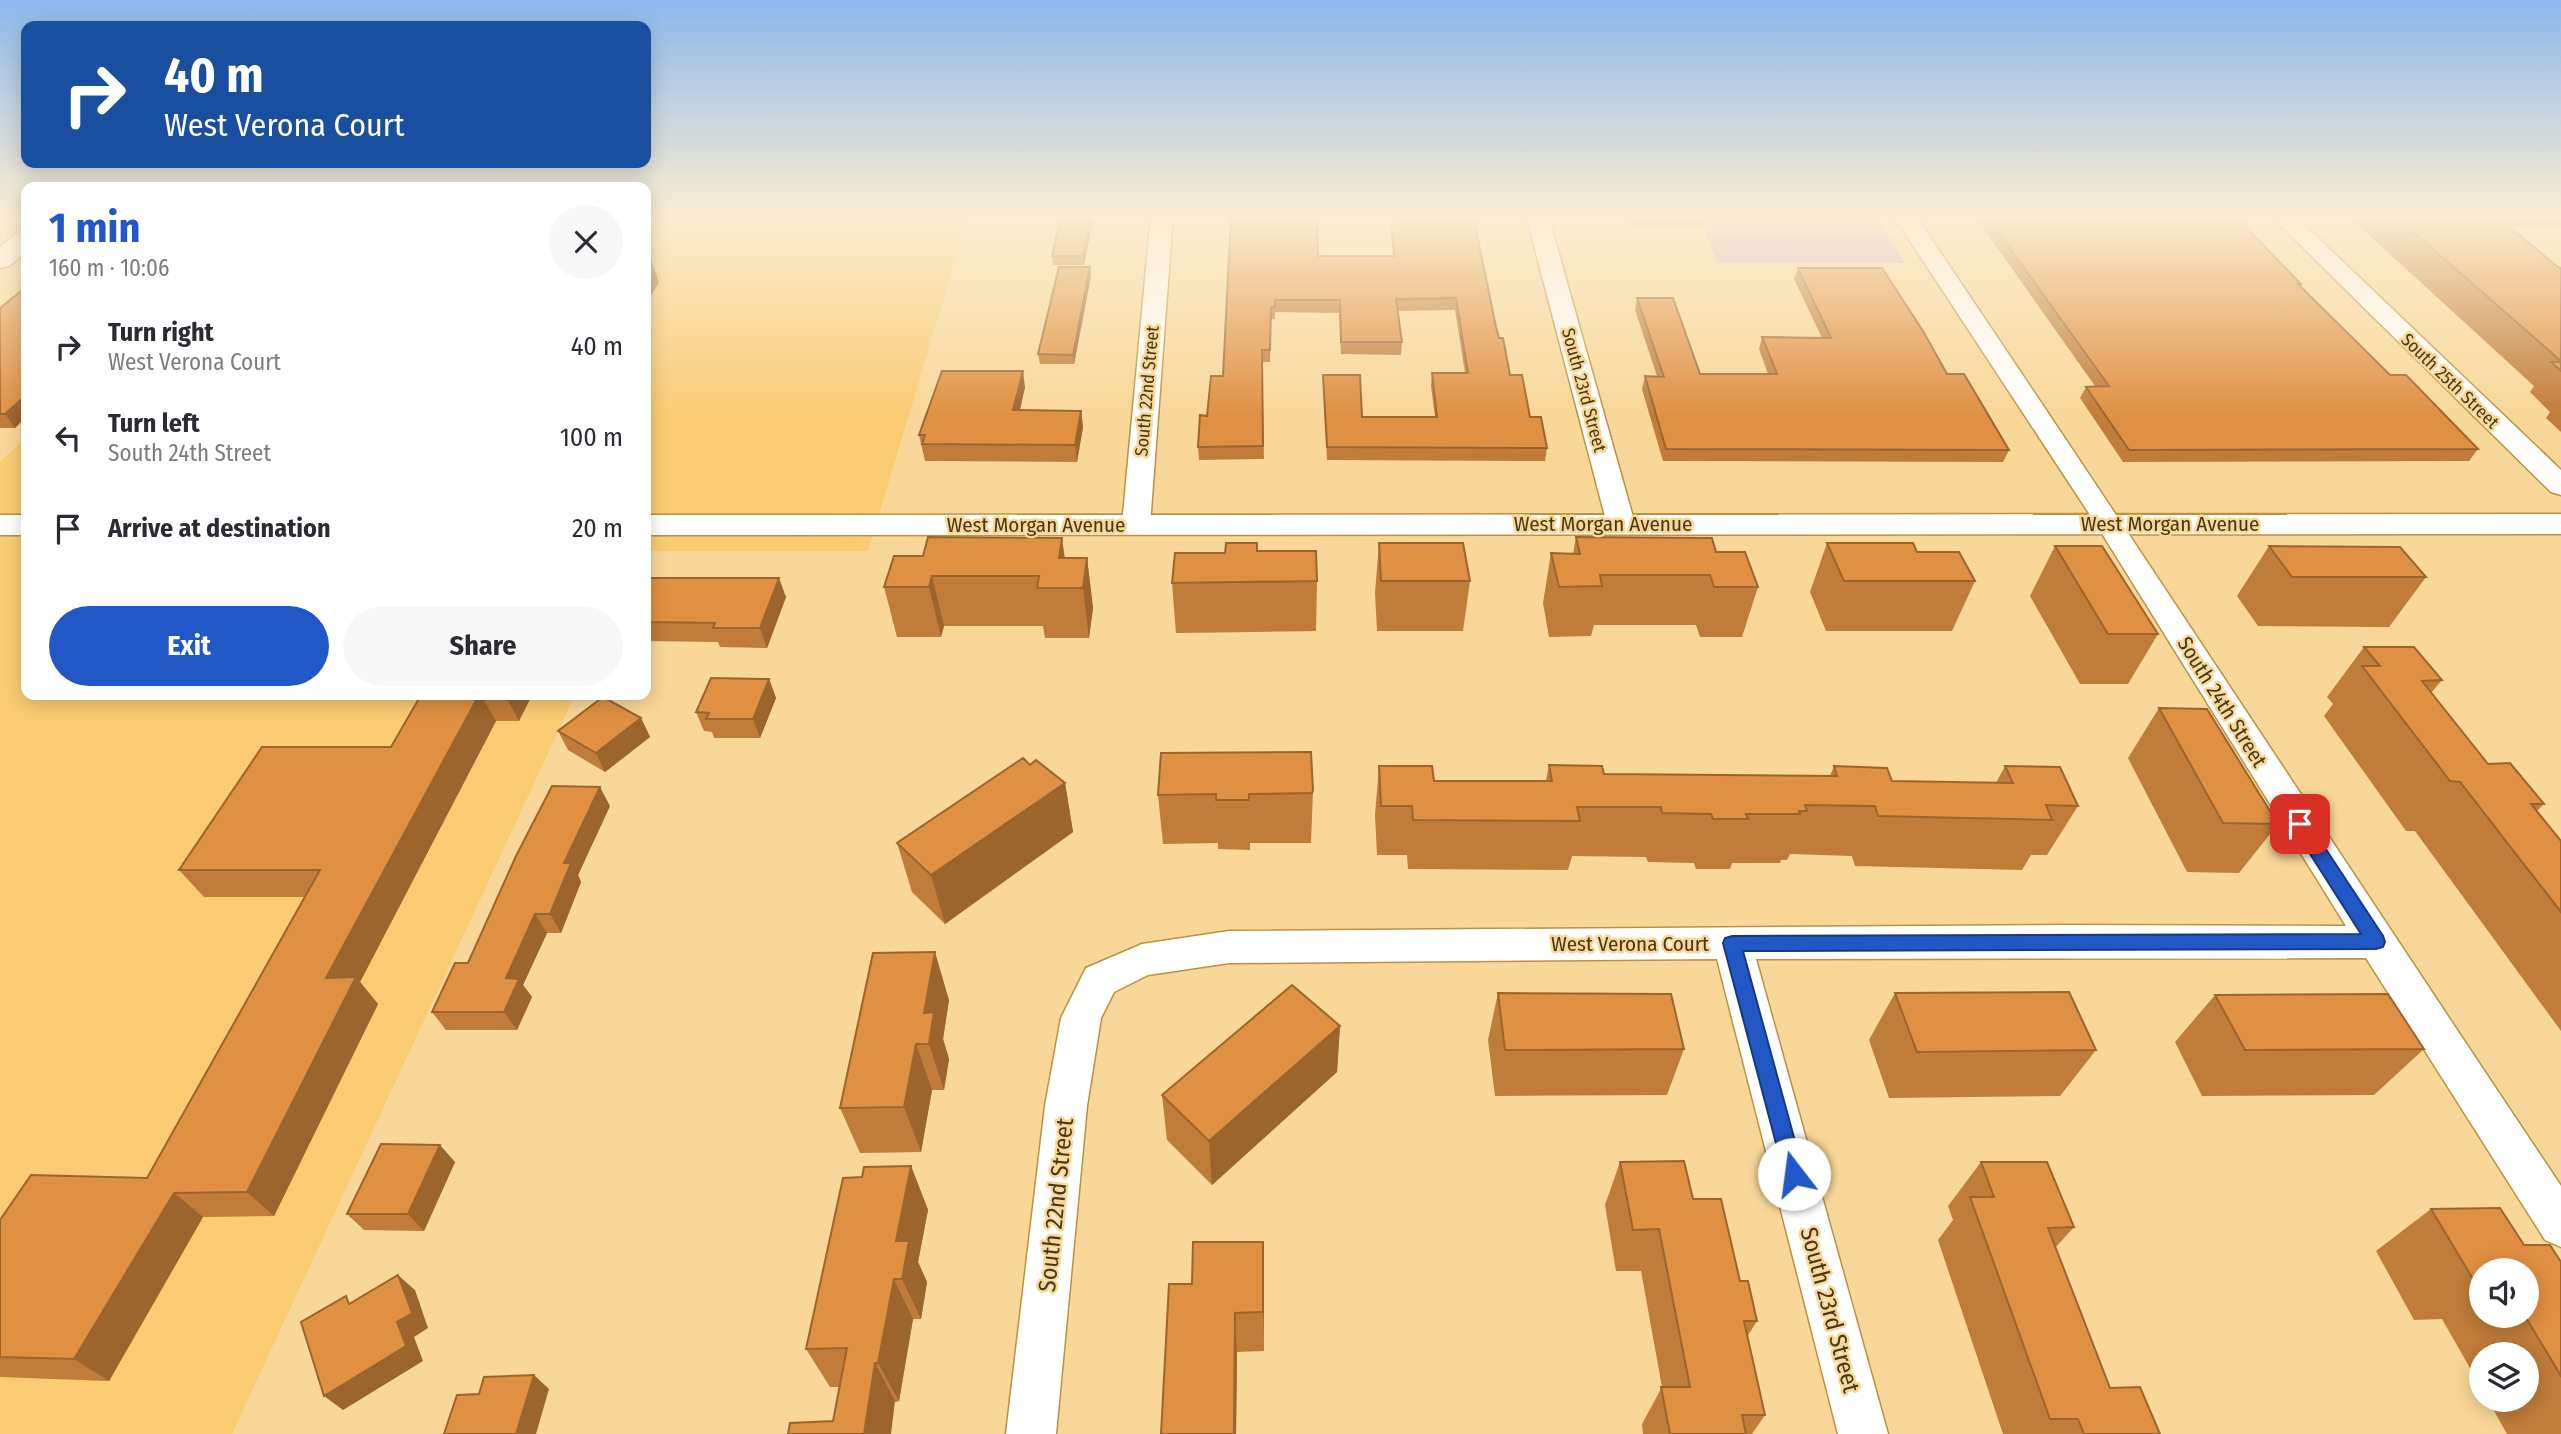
<!DOCTYPE html>
<meta charset="utf-8">
<style>
:root{--surface:#fff;--page:#f7f7f7;--text:#2b2b33;--muted:#7c7c81;--accent:#2258c6}
body{margin:0;font-family:"Fira Sans Condensed",sans-serif;background:var(--page);color:var(--text);height:100vh;display:flex;flex-direction:column;font-size:26px;white-space:nowrap}
*{box-sizing:border-box;margin:0}
p{font-size:23px;color:var(--muted)}
.icon{flex:none;width:38px;height:38px;fill:none;stroke:currentColor;stroke-width:2;stroke-linecap:round;stroke-linejoin:round}
.map{position:relative;flex:1;overflow:hidden}
.side{position:absolute;left:21px;top:182px;width:630px;height:518px;display:flex;flex-direction:column;background:var(--surface);border-radius:14px;box-shadow:0 4px 18px #0003}
.side>*{flex:none}
.banner{position:absolute;left:21px;top:21px;width:630px;height:147px;border-radius:14px;box-shadow:0 4px 18px #0003;background:#1a4fa0;color:#fff;overflow:hidden}
.buttons{position:absolute;left:2469px;top:1258px;display:grid;gap:14px}
.buttons a{display:grid;place-items:center;width:70px;height:70px;border-radius:50%;background:var(--surface);box-shadow:0 4px 18px #0003;font-size:35px}
.pin{position:absolute;display:grid;place-items:center;width:60px;height:60px;color:#fff;margin:-30px;border-radius:14px;box-shadow:0 4px 10px #0006}
.me{position:absolute;width:77px;margin:-38px;rotate:345deg;stroke-linejoin:round;filter:drop-shadow(0 0 5px #0008)}
.turn{display:flex;align-items:center;gap:24px;height:147px;padding:0 28px;font-size:32px}
.turn .icon{width:91px;height:91px;stroke-width:2.5}
.turn b{display:block;font-size:49px;line-height:60px}
.round{display:grid;place-items:center;flex:none;width:74px;height:74px;border-radius:37px;background:var(--page)}
.headline{display:flex;align-items:center;justify-content:space-between;height:119px;padding:0 28px}
h1{font-size:42px;font-weight:700;line-height:52px;color:var(--accent)}
.action{display:flex;gap:14px;margin-top:auto;padding:14px 28px}
.action a{flex:1;height:80px;border-radius:42px;background:var(--accent);color:#fff;font-size:28px;font-weight:700;line-height:80px;text-align:center}
.action a+a{background:var(--page);color:var(--text)}
ul{padding:0;list-style:none}
li{display:flex;align-items:center;gap:21px;height:91px;padding:0 28px}
li div{flex:1}
li b{display:block;font-size:26px}
li em{font-style:normal}
.map>svg:first-child{display:block}
</style>
<div class="map">
<svg width="2561" height="1434" viewBox="0 0 2561 1434">
<rect width="100%" height="100%" fill="#f9d799"/>
<g fill="#facb73">
<path d="M646,215h323l-101,336h-222z"/>
<path d="M26,438v257h549l-343,739h-232v-972z"/>
</g>
<path fill="#d3a6da" d="M1708,215h168l29,48h-188l-12,-30 8,-6z"/>
<g fill="none" stroke-linecap="round" stroke-linejoin="round">
<defs>
<g id="street">
<path d="M1151,215h22l-23,310 -4,6 -10,3 -10,-3 -4,-6z"/>
<path d="M1526,215h22l87,309 -4,6 -10,3 -10,-3 -4,-6z"/>
<path d="M1893,215h22c218,322 430,648 646,971v61l-16,-7 -179,-282 -610,1 132,475h-50l-121,-475 -488,4 -81,12 -34,17 -13,26 -14,88 -31,328h-50l39,-328 16,-88 25,-50 56,-24 87,-13 838,-6 279,1 -250,-402z"/>
<path d="M2270,215h24l267,255v25l-10,-3z"/>
</g>
<g id="secondary">
<path d="M26,231v21l-17,14 -9,2v-21l17,-14z"/>
<path d="M2561,514v20l-1915,1v-20z"/>
<rect x="0" y="515" width="26" height="20"/>
</g>
</defs>
<use href="#street" stroke="#ba9241" stroke-width="3"/>
<use href="#secondary" stroke="#ba9241" stroke-width="3"/>
<use href="#street" fill="#fff" fill-rule="evenodd"/>
<use href="#secondary" fill="#fff" fill-rule="evenodd"/>
</g>
<g fill="#c07c39" fill-rule="evenodd">
<path d="M1061,215h33l-10,50h-31l-1,-9z"/>
<path d="M1231,215l87,41h75l-2,-19 1,-12h8l-1,-10h74l23,112 14,48 20,42 17,31 -2,13 -218,-1 -4,-85 39,42h73l-4,-31 1,-13h33l-10,-63 -57,1 4,31 -1,13 -60,-1 -2,-41 -64,-1v7h-4l-1,43h-8l2,97 -65,1 -1,-13 9,-31 16,-40z"/>
<path d="M1625,215h82l-2,11h-75z"/>
<path d="M1974,215h260l67,69 -1,2 90,89 88,74 -9,12 -346,1 -43,-64 6,-11 9,-1z"/>
<path d="M2347,215h214v11h-53l51,42h2v164l-15,-14 4,-6 -20,-20 4,-6z"/>
<path d="M1798,268l149,106 62,76 -6,12 -340,-1 -21,-72 3,-13h12l-22,-66 2,-12 63,76h68l-9,-25 3,-12 60,1 -28,-59z"/>
<path d="M1091,276l-17,88h-34l-2,-10z"/>
<path d="M26,287v130l-11,11h-15v-120z"/>
<path d="M1025,387l-5,23 61,1 2,16 -6,35 -152,-1 -6,-26z"/>
<path d="M1576,537l140,15 42,35 -16,50h-42l-4,-12h-102l-3,11 -42,1 -6,-34 8,-50 22,1z"/>
<path d="M1379,543l91,38 -7,50h-86l-2,-38z"/>
<path d="M1827,543l90,9 58,29 -23,50h-126l-16,-39z"/>
<path d="M2055,546l103,88 -30,50h-48l-50,-88z"/>
<path d="M2269,546l157,31 -37,50 -131,-1 -21,-30z"/>
<path d="M1257,551l60,30 -1,50 -140,2 -4,-50 53,-30z"/>
<path d="M894,556l193,2 6,50 -4,30h-44l-2,-12h-99l-3,11h-44l-13,-50z"/>
<path d="M646,578l140,19 -19,51 -47,-1 -2,-5 -72,-1z"/>
<path d="M2364,647l78,33 -11,13 57,71 56,40 -7,7 24,30v190l-146,-200h-9l-82,-115 9,-12 -6,-7z"/>
<path d="M769,679l7,19 -16,40h-46l-2,-6 -8,-1 -8,-19z"/>
<path d="M421,695h111l-13,26h-23l-136,261 18,22 -104,212 -71,1 -94,164 -109,-4v-157l147,-42 157,-281h-100l-25,-27 212,-123z"/>
<path d="M2159,708l119,116 -39,49 -52,-1 -59,-114z"/>
<path d="M641,718l9,19 -45,35 -37,-22 -10,-19z"/>
<path d="M1030,765l35,18 8,49 -128,92 -33,-32 -15,-49z"/>
<path d="M1549,765l55,9 226,2 4,-10 58,15 104,2 9,-17 73,40 -31,49h-16l-9,15 -167,-4 -3,-10 -62,-2 -3,6h-6l-1,3h-48l-2,6h-34l-2,-6 -46,-1 -2,-5 -74,-1 -4,14 -160,-1 -1,-14h-30l-2,-40 4,-49 55,15h112z"/>
<path d="M1313,790l-2,53h-61v7l-32,-1v-6l-55,1 -5,-49z"/>
<path d="M610,806l-32,69 3,7 -20,51h-14l-24,52 9,12 -15,33h-71l-14,-18 36,-49z"/>
<path d="M1498,993l186,56 -17,46 -172,1 -7,-56z"/>
<path d="M1895,993l201,57 -36,46 -171,2 -20,-58z"/>
<path d="M2215,995l209,54 -50,46 -172,1 -27,-54z"/>
<path d="M949,1000l-6,39 6,20 -5,31h-12l-11,62 -61,1 -20,-45z"/>
<path d="M1340,1026l-3,46 -125,113 -45,-45 -5,-45z"/>
<path d="M455,1162l-31,69 -60,-1 -17,-16z"/>
<path d="M1620,1162l73,37 47,82 17,40 -10,16 18,78 -13,19h-109l-1,-10 20,-37 -21,-116h-25l-11,-66z"/>
<path d="M1981,1162l93,65 -19,21 55,140 50,46h-157l-65,-194 15,-20 -5,-14z"/>
<path d="M911,1166l17,44 -10,52 9,20 -6,37h-8l-14,82 -66,20 7,-34h-10l-24,-38 56,-172z"/>
<path d="M2431,1209l93,36 37,17v172h-54l-19,-34h39v-46h-45v35l-40,-70 -28,1 -38,-69zM2482,1270h45v46h-45z"/>
<path d="M1263,1242l1,109 -27,1 -1,82h-75l31,-150z"/>
</g>
<g fill="#9c652e">
<path d="M1091,215h3l-10,50 -1,-9z"/>
<path d="M650,256l9,26 -13,22v-41z"/>
<path d="M1090,267l1,9 -17,88 -1,-9z"/>
<path d="M646,325l3,10 -3,7z"/>
<path d="M1023,371l2,16 -9,39 -3,-16z"/>
<path d="M26,395v22l-11,11 -10,-14z"/>
<path d="M1081,411l2,16 -6,35 -2,-17z"/>
<path d="M1062,538l7,50 -10,-30z"/>
<path d="M1087,558l6,50 -4,30 -6,-50z"/>
<path d="M932,576l12,50 -3,11 -12,-50z"/>
<path d="M779,578l7,19 -19,51 -7,-20z"/>
<path d="M769,679l7,19 -16,40 -7,-19z"/>
<path d="M479,695h2l15,26 -136,261 18,22 -104,212 -27,-24 79,-214z"/>
<path d="M505,695h27l-13,26z"/>
<path d="M641,718l9,19 -45,35 -9,-19z"/>
<path d="M1065,783l8,49 -128,92 -14,-49z"/>
<path d="M600,787l10,19 -32,69 3,7 -20,51 -11,-19 14,-51z"/>
<path d="M535,914l12,19 -24,52 9,12 -15,33 -13,-18 2,-34z"/>
<path d="M935,952l14,48 -6,39 6,20 -5,31 -15,-46 -5,-31z"/>
<path d="M1340,1026l-3,46 -125,113 -3,-44z"/>
<path d="M916,1044l16,46 -11,62 -17,-45z"/>
<path d="M440,1145l15,17 -31,69 -16,-17z"/>
<path d="M911,1166l17,44 -10,52 9,20 -6,37 -19,-40 -6,-38z"/>
<path d="M174,1193l29,24 -94,164 -35,-22z"/>
<path d="M1263,1242l1,42v67l-1,-39z"/>
<path d="M398,1275l17,15 13,38 -14,9 9,24 -80,49 -19,-14z"/>
<path d="M894,1279l19,40 -14,82 -21,-38z"/>
<path d="M1235,1313l2,39 -1,82h-2z"/>
<path d="M875,1363l20,38 -4,33h-27z"/>
<path d="M534,1375l15,14 -13,45h-20z"/>
</g>
<g fill="#df9042" stroke="#9c652e" stroke-width="2">
<path d="M1061,215h30l-8,41h-31z"/>
<path d="M1231,215h86l1,41h77l-3,-31h10l-1,-10h72l23,112 3,11h4l7,37h12l8,42h11l6,31 -220,-1 -4,-72h37l2,42h75l-5,-44h36l-12,-75 -60,1 6,43h-61l-1,-42h-65v7h-4l-1,43h-8l1,96 -65,1 2,-32 7,1 4,-40h12z"/>
<path d="M1986,215h248l67,69h-3l92,91h16l72,74 -349,1 -43,-63 23,-1z"/>
<path d="M2394,215h101l64,53h2v93z"/>
<path d="M646,254l4,2 -4,7z"/>
<path d="M1059,267h31l-17,88 -35,-1z"/>
<path d="M1798,268h84l41,63 24,43h17l45,76 -343,-1 -21,-73 19,1 -27,-79h36l27,76h77l-15,-37 69,1z"/>
<path d="M26,287v108l-21,19h-5v-106z"/>
<path d="M2551,362h10v9z"/>
<path d="M942,371h81l-10,39 68,1 -6,34 -153,-1 3,-9h-6z"/>
<path d="M928,537l134,1 -3,20h28l-4,30h-46l2,-12h-107l-3,11h-45l10,-31h29z"/>
<path d="M1576,537l136,1 4,14h29l13,35h-44l-4,-12h-110l2,11 -43,1 -8,-34 29,1z"/>
<path d="M1226,543h31v8h59l1,30 -145,2 3,-30h50z"/>
<path d="M1379,543h84l7,38h-89z"/>
<path d="M1827,543h86l4,9h42l16,29h-131z"/>
<path d="M2055,546h47l56,88h-50z"/>
<path d="M2269,546l131,1 26,30h-134z"/>
<path d="M646,578h133l-19,50h-47l2,-5 -69,-1z"/>
<path d="M2364,647h50l28,33 -20,1 66,83 22,-1 34,41h-13l30,37v71l-101,-130 -10,-1 -88,-115h18z"/>
<path d="M711,678l58,1 -16,40h-47l3,-6 -13,-1z"/>
<path d="M421,695h58l-153,283 30,-1 -109,215 -73,1 -100,166 -74,-2v-137l31,-45 116,3 173,-308h-141l83,-123h129z"/>
<path d="M603,697l38,21 -45,35 -38,-22z"/>
<path d="M2159,708l48,1 71,115 -55,-1z"/>
<path d="M1311,752l2,38 -1,3 -63,1v6h-33v-6l-58,1 3,-42z"/>
<path d="M1023,758l7,7 6,-5 29,23 -134,92 -34,-32z"/>
<path d="M1549,765l53,1 2,8 233,2 -3,-10 53,2 5,13 121,2 -8,-17 55,1 18,39 -32,-1 6,15 -174,-4 -3,-10 -70,-1 2,6h-8l1,3h-54l2,5h-35l-2,-5 -49,-1 -1,-6h-84l3,14 -167,-1 -1,-14h-31l-2,-40h53l2,15h118z"/>
<path d="M552,786l48,1 -36,76h7l-21,51h-15l-29,64 13,1 -15,33h-72l23,-49h13l48,-107z"/>
<path d="M935,952l-11,61 10,-1 -5,32h-13l-12,63 -64,1 33,-155z"/>
<path d="M1292,985l48,41 -131,115 -47,-46z"/>
<path d="M2069,992l27,58 -179,2 -22,-59z"/>
<path d="M1498,993l173,1 13,55 -179,1z"/>
<path d="M2388,994l36,55 -179,1 -30,-55z"/>
<path d="M381,1144l59,1 -32,69h-61z"/>
<path d="M1684,1161l9,38h28l19,82h8l9,40h-13l21,94h-23l4,19h-76l-9,-47h29l-31,-158 -26,1 -13,-68z"/>
<path d="M1981,1162h66l27,65 -26,1 62,160 30,-1 20,47h-76l-6,-15h-28l-80,-222h24z"/>
<path d="M911,1166l-15,75h13l-7,38h-8l-16,84h-3l-11,71h-76l2,-11 43,-2 14,-73 -41,1 37,-171 19,-1 2,-10z"/>
<path d="M2500,1208l24,37h26l11,17v114l-36,-60h2v-46h-45v9h-9l-42,-70z"/>
<path d="M1193,1242h70v70l-28,1 -1,121h-73l8,-150h23z"/>
<path d="M398,1275l14,38 -15,9 9,24 -82,50 -23,-74 45,-26 3,8z"/>
<path d="M534,1375l-18,59h-72l13,-39 22,-1 5,-17z"/>
</g>
<linearGradient id="sky" x2="0" y2="1"><stop stop-color="#8cb8ec"/><stop offset="0.52" stop-color="#fcedd1"/><stop offset="1" stop-color="#fcedd1" stop-opacity="0"/></linearGradient>
<rect width="2561" height="416" fill="url(#sky)"/>
<path fill="#2258c6" stroke="#163981" stroke-width="2" d="M2300,817l6,2 77,117 2,6 -2,5 -7,2 -633,2 61,223 -3,7 -7,3 -8,-3 -63,-238 2,-5 7,-2 629,-2 -70,-110 2,-5z"/>
<g text-anchor="middle" stroke-width="5" stroke-linejoin="round" paint-order="stroke">
<g font-size="18" fill="#493816" stroke="#f9d799">
<text transform="translate(2450 381) rotate(44)" y="6">South 25th Street</text>
<text transform="translate(1584 390) rotate(75)" y="6">South 23rd Street</text>
<text transform="translate(1147 391) rotate(-85)" y="6">South 22nd Street</text>
</g>
<g font-size="21" fill="#493816" stroke="#f9d799">
<text x="1603" y="531">West Morgan Avenue</text>
<text x="2170" y="531">West Morgan Avenue</text>
<text x="1036" y="532">West Morgan Avenue</text>
<text transform="translate(2222 702) rotate(58)" y="7">South 24th Street</text>
<text x="1630" y="951">West Verona Court</text>
</g>
<g font-size="24" fill="#493816" stroke="#f9d799">
<text transform="translate(1056 1205) rotate(-84)" y="8">South 22nd Street</text>
<text transform="translate(1830 1310) rotate(75)" y="8">South 23rd Street</text>
</g>
</g>
</svg>
<div class="buttons">
<a><svg class="icon" aria-label="sound" viewBox="0 0 24 24"><path d="M4 9h4l5-4v14l-5-4H4zM17 9q2 3 0 6"/></svg></a>
<a><svg class="icon" aria-label="layers" viewBox="0 0 24 24"><path d="M12 4l9 5-9 5-9-5zM3 14l9 5 9-5"/></svg></a>
</div>
<div class="pin" style="left:2300px;top:824px;background:#d93025"><svg class="icon" aria-label="arrive" viewBox="0 0 24 24"><path d="M6 21V4h12l-3 4 3 4H6"/></svg></div>
<svg class="me" style="left:1794px;top:1174px" viewBox="-20 -20 40 40"><circle r="19" fill="#fff"/><path d="M0-13L10 11 0 6-10 11z" fill="#2258c6"/></svg>
<div class="banner">
<div class="turn"><svg class="icon" aria-label="right" viewBox="0 0 24 24"><path d="M7 20v-9h11M14 6l5 5-5 5"/></svg><div><b>40 m</b>West Verona Court</div></div>
</div>
<section class="side">
<div class="headline"><div><h1>1 min</h1><p>160 m · 10:06</p></div><a class="round"><svg class="icon" aria-label="close" viewBox="0 0 24 24"><path d="M6 6l12 12M18 6L6 18"/></svg></a></div>
<ul>
<li><svg class="icon" aria-label="right" viewBox="0 0 24 24"><path d="M7 20v-9h11M14 6l5 5-5 5"/></svg><div><b>Turn right</b><p>West Verona Court</p></div><em>40 m</em></li>
<li><svg class="icon" aria-label="left" viewBox="0 0 24 24"><path d="M17 20v-9H6M10 6l-5 5 5 5"/></svg><div><b>Turn left</b><p>South 24th Street</p></div><em>100 m</em></li>
<li><svg class="icon" aria-label="arrive" viewBox="0 0 24 24"><path d="M6 21V4h12l-3 4 3 4H6"/></svg><div><b>Arrive at destination</b></div><em>20 m</em></li>
</ul>
<div class="action"><a>Exit</a><a>Share</a></div>
</section>
</div>
